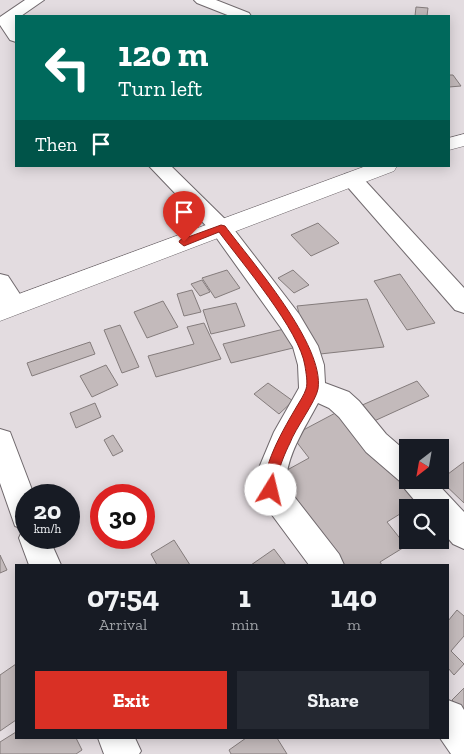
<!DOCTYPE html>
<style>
:root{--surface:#171b24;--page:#242831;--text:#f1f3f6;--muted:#9ea1a6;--accent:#d93025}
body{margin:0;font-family:"Zilla Slab",serif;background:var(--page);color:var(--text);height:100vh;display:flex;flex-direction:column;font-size:19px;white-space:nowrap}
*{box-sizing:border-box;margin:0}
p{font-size:16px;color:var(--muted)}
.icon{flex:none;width:28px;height:28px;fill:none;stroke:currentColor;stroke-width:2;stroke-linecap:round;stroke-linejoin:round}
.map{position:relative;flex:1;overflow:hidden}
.drawer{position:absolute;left:15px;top:564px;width:434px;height:175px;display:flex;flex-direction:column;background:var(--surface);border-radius:0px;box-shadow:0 2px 12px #0003}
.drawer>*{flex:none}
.hud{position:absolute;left:15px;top:15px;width:435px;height:152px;border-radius:0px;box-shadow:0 2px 12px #0003;background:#00695c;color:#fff;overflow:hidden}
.needle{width:32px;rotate:211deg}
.tools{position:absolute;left:399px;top:439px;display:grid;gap:10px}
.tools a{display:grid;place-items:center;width:50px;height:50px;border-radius:0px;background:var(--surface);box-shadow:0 2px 12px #0003;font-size:25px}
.speed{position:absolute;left:15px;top:484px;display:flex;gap:10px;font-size:25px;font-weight:700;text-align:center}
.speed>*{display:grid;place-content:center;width:65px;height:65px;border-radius:50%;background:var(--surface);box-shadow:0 2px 12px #0003;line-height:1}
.speed small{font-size:12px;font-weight:400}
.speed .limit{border:8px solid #d22;background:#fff;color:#111}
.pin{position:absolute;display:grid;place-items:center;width:42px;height:42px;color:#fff;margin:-51px -21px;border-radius:50% 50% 50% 0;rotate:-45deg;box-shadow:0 0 5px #0007}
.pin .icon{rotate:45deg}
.me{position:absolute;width:55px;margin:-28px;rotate:9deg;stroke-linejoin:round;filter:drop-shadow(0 0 4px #0008)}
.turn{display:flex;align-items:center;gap:18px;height:105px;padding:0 20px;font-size:22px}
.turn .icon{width:65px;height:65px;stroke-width:2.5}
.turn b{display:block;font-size:35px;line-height:42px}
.then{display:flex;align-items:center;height:48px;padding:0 20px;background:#0003;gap:10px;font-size:19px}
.eta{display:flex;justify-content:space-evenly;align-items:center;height:85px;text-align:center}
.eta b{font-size:30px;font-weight:700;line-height:35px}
.button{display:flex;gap:10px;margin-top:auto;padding:10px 20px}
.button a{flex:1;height:58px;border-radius:0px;background:var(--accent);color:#fff;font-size:20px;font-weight:700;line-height:58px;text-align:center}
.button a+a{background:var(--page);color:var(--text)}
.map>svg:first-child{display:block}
</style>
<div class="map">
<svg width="464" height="754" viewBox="0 0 464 754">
<rect width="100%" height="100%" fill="#e3dce0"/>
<g fill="#c3babb" stroke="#847c7c">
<path d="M416,7l12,1 -1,8h-12z"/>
<path d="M449,75h4l8,11 -12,1z"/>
<path d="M318,223l21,20 -28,13 -20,-21z"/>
<path d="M227,270l13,18 -25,10 -13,-20z"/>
<path d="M293,270l16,15 -15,8 -16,-15z"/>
<path d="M400,274l35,49 -28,7 -33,-49z"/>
<path d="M202,280l8,12 -10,4 -9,-12z"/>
<path d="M192,290l9,22 -17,4 -7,-22z"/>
<path d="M367,299l17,48 -73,8 -14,-49z"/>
<path d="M163,301l15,26 -31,11 -13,-26z"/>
<path d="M236,303l9,23 -34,8 -8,-24z"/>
<path d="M204,323l17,36 -65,18 -8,-21 46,-12 -7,-17z"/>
<path d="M120,325l19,42 -17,6 -18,-43z"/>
<path d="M284,329l9,19 -62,15 -8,-19z"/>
<path d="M90,342l5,12 -63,22 -5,-13z"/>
<path d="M106,365l12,20 -26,12 -12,-21z"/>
<path d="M417,381l12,15 -57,26 -12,-16z"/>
<path d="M268,383l25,18 -14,13 -25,-20z"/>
<path d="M95,403l6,14 -25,11 -6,-15z"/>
<path d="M341,410l78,92 -11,6v1l-21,13 19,24 -26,16 2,3h-51l-62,-85 40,-22 -17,-22z"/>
<path d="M113,435l10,16 -10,5 -9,-16z"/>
<path d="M464,462v41l-24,-23z"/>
<path d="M174,540l16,25h-33l-6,-11z"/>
<path d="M274,549l12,16h-35z"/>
<path d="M0,555l7,15 -7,3z"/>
<path d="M457,610l7,6v20l-13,15 13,13 -10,11 -6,-7v-47z"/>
<path d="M16,664v56l-16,11v-56z"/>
<path d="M464,688v25l-12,-13z"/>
<path d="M16,732v6h60l6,12 -6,4h-76v-12z"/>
<path d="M246,738h31l10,16h-56l-2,-4z"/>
</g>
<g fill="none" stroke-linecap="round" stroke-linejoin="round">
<defs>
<g id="minor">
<path d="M25,0h19l-23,16h-5v26l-6,-2 -10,-15v-8z"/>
<path d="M194,0h22l33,13 2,3h-21l-33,-13z"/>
<path d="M149,166h22l58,57 70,91 19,32 6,19 1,18 24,9 10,9 27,33 22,19v27h26l30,32v37l-11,-5 -13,-15v-21h-19l-16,-19 -3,-6 -36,-31 -27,-35 -10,-9 -11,-5c-13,25 -33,54 -32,83l53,68 5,11h-35l-48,-65 -5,-10v-15l18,-43 25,-44 -1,-23 -5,-18 -12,-19 -68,-95z"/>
<path d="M352,173l7,1 105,114v25l-9,-3 -110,-126 -3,-5 3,-5z"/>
<path d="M0,274l8,2 19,29 -3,6 -9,3 -9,-3 -6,-10z"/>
<path d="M0,429l10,3 24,63h-8v43h23l12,27h-32l-10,-27 4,-9 -8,-3 -15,-43z"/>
<path d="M448,700l13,5 3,5v44h-13l-11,-16h8z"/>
<path d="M98,738h37l6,13 -2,3h-35z"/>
</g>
<g id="highway">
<path d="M464,134v12l-15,4v-12z"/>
<path d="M366,166h31l-3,5 -394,150v-20z"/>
</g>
</defs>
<use href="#minor" stroke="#70696d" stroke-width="2"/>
<use href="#highway" stroke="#70696d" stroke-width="1"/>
<use href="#minor" fill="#fff" fill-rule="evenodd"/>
<use href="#highway" fill="#fff" fill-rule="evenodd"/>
</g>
<path fill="#d93025" stroke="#8d1f18" d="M221,225l4,1c26,35 100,119 93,163 -2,12 -23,40 -28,54 -5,10 -10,22 -12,32 -1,7 1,12 -2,19l-5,1 -4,-1c-10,-22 19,-69 30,-88 3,-5 7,-11 9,-17 2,-6 0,-16 -1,-23 -5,-35 -63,-103 -86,-134l-35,14 -5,-4 1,-2z"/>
</svg>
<div class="tools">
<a><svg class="needle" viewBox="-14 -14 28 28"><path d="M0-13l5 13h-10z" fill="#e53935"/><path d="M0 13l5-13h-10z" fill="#9ea1a6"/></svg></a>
<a><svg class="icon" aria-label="search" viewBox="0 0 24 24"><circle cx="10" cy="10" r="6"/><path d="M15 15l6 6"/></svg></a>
</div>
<div class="speed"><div>20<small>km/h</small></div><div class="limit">30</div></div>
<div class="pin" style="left:184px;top:242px;background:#d93025"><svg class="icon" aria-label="arrive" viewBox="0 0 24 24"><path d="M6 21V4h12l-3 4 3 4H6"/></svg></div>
<svg class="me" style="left:271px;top:490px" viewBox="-20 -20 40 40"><circle r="19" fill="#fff"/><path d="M0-13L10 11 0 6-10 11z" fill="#d93025"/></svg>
<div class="hud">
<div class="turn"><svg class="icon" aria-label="left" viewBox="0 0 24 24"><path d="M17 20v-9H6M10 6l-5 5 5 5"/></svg><div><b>120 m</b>Turn left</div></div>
<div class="then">Then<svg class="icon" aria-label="arrive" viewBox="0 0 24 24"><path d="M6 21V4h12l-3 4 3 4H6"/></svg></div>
</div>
<section class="drawer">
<div class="eta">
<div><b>07:54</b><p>Arrival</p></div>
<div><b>1</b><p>min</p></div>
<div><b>140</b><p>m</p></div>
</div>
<div class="button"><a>Exit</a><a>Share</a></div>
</section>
</div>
